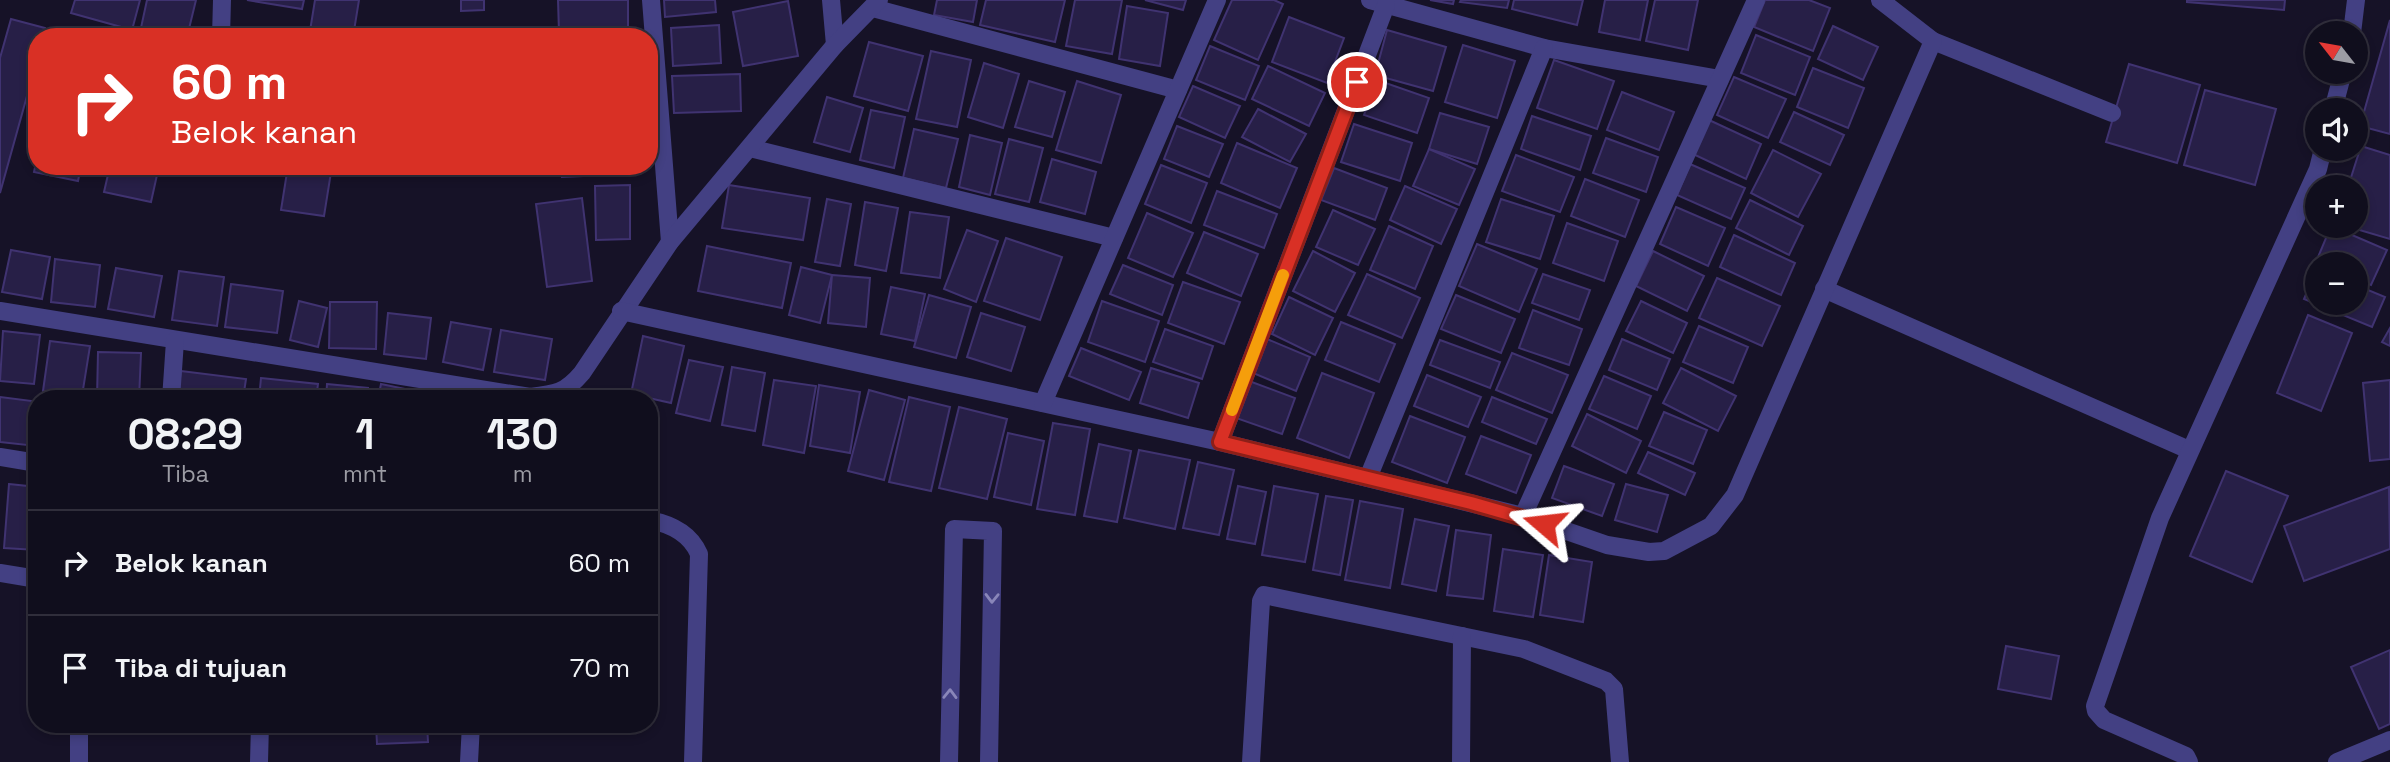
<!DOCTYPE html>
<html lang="id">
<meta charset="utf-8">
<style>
:root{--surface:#100e1d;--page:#191726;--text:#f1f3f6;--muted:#9c9ca4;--line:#302e3b}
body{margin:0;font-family:"Space Grotesk",sans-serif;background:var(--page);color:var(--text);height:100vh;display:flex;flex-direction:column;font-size:26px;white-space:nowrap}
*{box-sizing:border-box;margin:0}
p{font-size:23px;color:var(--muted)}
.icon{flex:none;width:38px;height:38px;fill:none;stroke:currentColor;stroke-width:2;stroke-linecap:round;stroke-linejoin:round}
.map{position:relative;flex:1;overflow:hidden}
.details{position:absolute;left:28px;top:390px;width:630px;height:343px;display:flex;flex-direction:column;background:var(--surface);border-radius:28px;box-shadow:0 4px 10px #0003,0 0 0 2px var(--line)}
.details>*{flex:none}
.banner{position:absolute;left:28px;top:28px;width:630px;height:147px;border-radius:28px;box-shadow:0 4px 10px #0003,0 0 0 2px var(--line);background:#d93025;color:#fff;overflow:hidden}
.needle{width:46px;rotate:301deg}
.tools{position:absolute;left:2305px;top:21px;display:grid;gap:14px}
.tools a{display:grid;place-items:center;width:63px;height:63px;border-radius:50%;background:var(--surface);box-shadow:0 4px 10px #0003,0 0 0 2px var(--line);font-size:35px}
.pin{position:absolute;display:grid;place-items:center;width:60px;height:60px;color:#fff;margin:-30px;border:4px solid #fff;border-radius:50%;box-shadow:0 2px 7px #0007}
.me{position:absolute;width:77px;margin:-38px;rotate:287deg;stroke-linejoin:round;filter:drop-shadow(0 0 5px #0008)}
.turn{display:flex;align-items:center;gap:24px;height:147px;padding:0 28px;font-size:32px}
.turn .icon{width:91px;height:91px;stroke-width:2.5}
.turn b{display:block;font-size:49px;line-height:60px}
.eta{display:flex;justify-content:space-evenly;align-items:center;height:119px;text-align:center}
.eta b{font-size:42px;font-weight:700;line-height:49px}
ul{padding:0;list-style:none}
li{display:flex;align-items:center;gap:21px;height:105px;padding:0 28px;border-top:2px solid var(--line)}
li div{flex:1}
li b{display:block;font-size:26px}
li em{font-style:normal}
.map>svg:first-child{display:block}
</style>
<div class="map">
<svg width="2390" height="762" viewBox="0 0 2390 762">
<rect width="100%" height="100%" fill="#161227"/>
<g fill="#271f47" stroke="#403371" stroke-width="2">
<path d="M75,0h65l-8,30 -61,-17z"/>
<path d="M147,0h49l-9,37h-48z"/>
<path d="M247,0h57l-2,9z"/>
<path d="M315,0h44l-6,37h-44z"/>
<path d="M461,0h23v10l-23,1z"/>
<path d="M558,0h70v30l-69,3z"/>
<path d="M664,0h51l1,12 -51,5z"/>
<path d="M937,0h40l-4,22 -39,-7z"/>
<path d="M986,0h79l-10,42 -75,-17z"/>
<path d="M1075,0h47l-10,54 -46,-8z"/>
<path d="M1145,0h41l-3,10z"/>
<path d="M1232,0h42l9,4 -25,56 -44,-20z"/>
<path d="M1430,0h24l-1,4z"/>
<path d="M1461,0h48l-2,8 -47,-6z"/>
<path d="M1514,0h69l-6,25 -65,-16z"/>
<path d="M1605,0h43l-8,40 -41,-8z"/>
<path d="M1655,0h43l-10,50 -42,-9z"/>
<path d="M1765,0h44l21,8 -17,43 -59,-24z"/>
<path d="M2187,0h98l-1,10 -97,-8z"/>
<path d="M788,1l10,55 -55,10 -10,-54z"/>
<path d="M1127,6l41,7 -8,53 -41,-7z"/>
<path d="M1289,17l55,21 -17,45 -55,-21z"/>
<path d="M11,19l34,9 -2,9h-6v23l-37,133v-135z"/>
<path d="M2390,20v114l-30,-8z"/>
<path d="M719,25l2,38 -48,3 -2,-38z"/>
<path d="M1833,26l45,21 -15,33 -45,-21z"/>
<path d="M1387,30l59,17 -13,44 -58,-16z"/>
<path d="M1756,35l54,22 -15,38 -54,-22z"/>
<path d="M869,42l54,14 -15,55 -54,-15z"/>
<path d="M1463,45l52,16 -18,57 -52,-16z"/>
<path d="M1210,46l49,20 -14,34 -49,-20z"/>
<path d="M931,51l40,9 -14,67 -41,-8z"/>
<path d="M1554,60l60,21 -17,48 -60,-21z"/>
<path d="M984,63l35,11 -16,54 -35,-11z"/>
<path d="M2129,64l71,21 -23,78 -71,-21z"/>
<path d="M1268,66l57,27 -16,33 -57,-27z"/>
<path d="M1813,68l51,20 -16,40 -51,-21z"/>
<path d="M740,74l1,37 -67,2 -2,-37z"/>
<path d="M1734,77l52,22 -18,39 -51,-23z"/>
<path d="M1377,80l52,18 -12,35 -53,-18z"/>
<path d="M1029,81l36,11 -13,45 -37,-10z"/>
<path d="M1077,81l44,14 -20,68 -45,-13z"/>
<path d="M1193,86l47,20 -15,32 -46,-21z"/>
<path d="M2205,90l71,19 -21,76 -71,-20z"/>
<path d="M1622,92l52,20 -15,38 -52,-20z"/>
<path d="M827,97l36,11 -13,44 -36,-10z"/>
<path d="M1258,109l48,25 -16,28 -48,-25z"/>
<path d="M871,110l34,7 -11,51 -34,-8z"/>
<path d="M1794,112l50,23 -14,30 -50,-23z"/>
<path d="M1440,113l49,14 -12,37 -48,-15z"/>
<path d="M1532,116l59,20 -11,34 -59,-21z"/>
<path d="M1709,120l52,24 -15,35 -53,-25z"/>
<path d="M1354,124l58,19 -12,38 -59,-19z"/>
<path d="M1177,126l46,18 -14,33 -45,-18z"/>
<path d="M914,129l44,10 -12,49 -43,-10z"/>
<path d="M970,135l32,8 -12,52 -31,-8z"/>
<path d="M1606,138l52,19 -12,35 -53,-19z"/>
<path d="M1009,139l34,9 -14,54 -34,-8z"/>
<path d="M1237,143l60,25 -17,40 -59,-25z"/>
<path d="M2361,146l29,9v84l-44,-13h10v-39h-8z"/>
<path d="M1429,149l46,20 -16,36 -46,-19z"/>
<path d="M1773,150l48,24 -23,43 -47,-24z"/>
<path d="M1516,155l58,22 -14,35 -58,-21z"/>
<path d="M37,158v8h44l-3,15 -44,-9z"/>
<path d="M1052,159l44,13 -11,42 -45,-12z"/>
<path d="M1690,164l55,24 -14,31 -54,-24z"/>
<path d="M1161,165l46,18 -16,40 -46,-19z"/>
<path d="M110,166h49l-8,36 -47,-10z"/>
<path d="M288,166h44l-8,50 -43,-6z"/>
<path d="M562,166h65l1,8 -66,3z"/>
<path d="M1334,168l53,20 -12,32 -54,-20z"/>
<path d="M1585,179l54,21 -14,37 -54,-21z"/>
<path d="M630,185v54l-34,1 -1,-54z"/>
<path d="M729,185l81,13 -7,42 -81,-12z"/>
<path d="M1405,186l52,23 -16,35 -51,-24z"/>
<path d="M1217,191l60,23 -13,34 -60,-23z"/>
<path d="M582,198l10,83 -45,6 -11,-83z"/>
<path d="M827,199l24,5 -11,62 -25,-4z"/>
<path d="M1501,199l53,17 -14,43 -54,-17z"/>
<path d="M1750,200l53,26 -14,29 -53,-27z"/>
<path d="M865,202l33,6 -12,63 -31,-6z"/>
<path d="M1676,207l49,21 -17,38 -48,-22z"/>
<path d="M1333,210l42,19 -17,36 -42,-18z"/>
<path d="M910,212l39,5 -9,61 -39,-5z"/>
<path d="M1147,213l46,20 -20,44 -45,-19z"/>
<path d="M1567,223l51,18 -14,40 -51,-18z"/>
<path d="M1389,226l44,20 -18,43 -45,-19z"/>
<path d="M2331,226l56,24 -16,35 -15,-6v-15l-40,-2z"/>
<path d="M967,230l31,11 -22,61 -32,-13z"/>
<path d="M1204,232l54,22 -17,42 -54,-23z"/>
<path d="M1734,235l61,28 -14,32 -61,-28z"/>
<path d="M1006,238l56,19 -22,63 -56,-19z"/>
<path d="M1477,244l60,25 -18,43 -60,-26z"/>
<path d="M707,246l84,17 -9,45 -84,-17z"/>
<path d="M11,250l39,7 -8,42 -40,-7z"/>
<path d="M1313,251l42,22 -20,39 -42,-21z"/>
<path d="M1653,251l51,25 -17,35 -51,-25z"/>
<path d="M55,259l45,6 -5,42 -44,-5z"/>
<path d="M1123,265l50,20 -11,30 -52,-21z"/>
<path d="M801,267l31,8 -12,48 -31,-8z"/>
<path d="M116,268l46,8 -8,41 -46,-8z"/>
<path d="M2317,269v34h39v-18l29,12 -13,30 -68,-28z"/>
<path d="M179,271l45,6 -7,49 -45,-6z"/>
<path d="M1367,274l53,24 -18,40 -54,-23z"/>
<path d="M1543,274l47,16 -11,30 -47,-17z"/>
<path d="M832,275l38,3 -4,49 -38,-4z"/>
<path d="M1717,278l63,28 -18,40 -63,-28z"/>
<path d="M1183,282l57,20 -16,42 -56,-21z"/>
<path d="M231,284l52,7 -6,42 -52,-6z"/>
<path d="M891,287l34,7 -10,47 -34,-7z"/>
<path d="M929,295l42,12 -15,51 -42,-11z"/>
<path d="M1456,295l59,24 -14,34 -60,-24z"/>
<path d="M1289,297l44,21 -18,37 -43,-21z"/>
<path d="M299,301l28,7 -9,39 -28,-7z"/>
<path d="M1102,301l57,20 -14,41 -57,-20z"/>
<path d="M1641,301l46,22 -14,30 -47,-22z"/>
<path d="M330,302h47l-1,47 -47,-1z"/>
<path d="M1533,310l49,19 -13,36 -50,-17z"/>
<path d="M388,313l43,5 -5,41 -42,-5z"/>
<path d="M981,313l44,14 -14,44 -44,-14z"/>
<path d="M2308,315l44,18 -31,78 -44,-18z"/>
<path d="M451,322l40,7 -8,41 -40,-8z"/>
<path d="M1341,322l54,22 -16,38 -54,-22z"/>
<path d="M1699,326l49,21 -15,36 -50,-21z"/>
<path d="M2390,328v18l-8,-4z"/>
<path d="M1165,329l48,17 -11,33 -49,-17z"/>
<path d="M501,330l51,9 -7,41 -51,-8z"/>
<path d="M3,331l37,4 -6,49 -34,-3z"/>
<path d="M643,336l41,10 -13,57 -40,-9z"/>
<path d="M1267,339l43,18 -14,34 -43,-18z"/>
<path d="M1622,339l48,20 -13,31 -48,-20z"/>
<path d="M1440,340l60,22 -10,26 -60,-23z"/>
<path d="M50,341l40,5 -8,50 -39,-5z"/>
<path d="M1081,348l60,24 -12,28 -60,-24z"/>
<path d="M98,352l43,1 -2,46 -42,-1z"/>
<path d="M1512,353l56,22 -16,38 -56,-23z"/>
<path d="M689,360l34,7 -13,54 -34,-8z"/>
<path d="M732,367l33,6 -10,58 -33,-6z"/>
<path d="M1151,368l48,15 -11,35 -48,-15z"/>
<path d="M1681,368l55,28 -18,35 -55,-28z"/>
<path d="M181,371l65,8 -3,20h-66z"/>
<path d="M1322,373l52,20 -25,65 -52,-20z"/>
<path d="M1427,375l54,22 -13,30 -54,-21z"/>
<path d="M1604,376l47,20 -14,33 -48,-20z"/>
<path d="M261,378l57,6 -2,15h-57z"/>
<path d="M774,380l42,6 -12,67 -41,-8z"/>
<path d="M2390,380v79l-20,2 -7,-78z"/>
<path d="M1249,381l46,17 -13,36 -46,-16z"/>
<path d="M327,384l41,4 -1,11h-41z"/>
<path d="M381,384l53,11 -1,4h-55z"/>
<path d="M819,385l41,7 -10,61 -40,-7z"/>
<path d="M869,390l36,10 -21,80 -36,-9z"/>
<path d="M0,397l32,4 -5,44 -27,-3z"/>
<path d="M909,397l41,10 -19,84 -42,-9z"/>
<path d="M1492,397l55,22 -11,25 -54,-22z"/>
<path d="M959,407l48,12 -20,80 -48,-11z"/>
<path d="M1664,412l43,18 -14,34 -44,-18z"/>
<path d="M1587,414l54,27 -15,32 -54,-27z"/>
<path d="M1410,416l55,21 -18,46 -55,-21z"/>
<path d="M1053,423l37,6 -15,86 -38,-6z"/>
<path d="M1008,433l36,8 -13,64 -37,-8z"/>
<path d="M1481,436l50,19 -15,38 -50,-19z"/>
<path d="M1099,444l32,7 -14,71 -33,-6z"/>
<path d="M1139,450l51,10 -15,69 -51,-11z"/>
<path d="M1648,452l47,21 -10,22 -47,-22z"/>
<path d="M1198,462l36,8 -15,65 -36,-7z"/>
<path d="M1564,466l50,18 -12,32 -50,-18z"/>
<path d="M2226,471l62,25 -36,86 -62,-26z"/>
<path d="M9,484l28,3v63l-33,-2z"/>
<path d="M1626,484l42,11 -11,37 -42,-12z"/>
<path d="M1238,486l28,6 -11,52 -28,-5z"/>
<path d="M1274,486l44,8 -13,68 -43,-7z"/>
<path d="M2389,487l1,62 -86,32 -20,-55z"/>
<path d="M1326,496l27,4 -13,75 -27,-5z"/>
<path d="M1360,501l43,8 -13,79 -45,-8z"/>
<path d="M1415,519l34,7 -13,65 -34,-7z"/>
<path d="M1456,530l35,5 -8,64 -36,-4z"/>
<path d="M1503,549l40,6 -10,62 -39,-6z"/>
<path d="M1549,555l43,7 -9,60 -43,-7z"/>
<path d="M2006,646l53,10 -8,43 -53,-10z"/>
<path d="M2390,650v74l-11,5 -28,-62z"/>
<path d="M376,724h51l1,18 -51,2z"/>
</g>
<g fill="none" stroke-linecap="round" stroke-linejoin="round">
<g stroke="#434083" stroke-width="18">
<path d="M651,0l19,242"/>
<path d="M831,0l4,45"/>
<path d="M1370,0l174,48 176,31"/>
<path d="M873,8l305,82"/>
<path d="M2352,33l4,-33"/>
<path d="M221,37l1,-37"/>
<path d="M1933,41l179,72"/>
<path d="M2333,110l10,-38"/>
<path d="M750,148l364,90"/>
<path d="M1824,289l365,161"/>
<path d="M0,311l530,86c26,-3 35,-4 52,-24l88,-131 165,-197 44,-45"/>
<path d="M621,311l599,131 303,74 84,29 42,7 15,-1 47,-25 24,-31 198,-454 -53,-41"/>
<path d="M171,399l4,-58"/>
<path d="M1043,403l174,-403"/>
<path d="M1220,442l166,-437"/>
<path d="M0,457l37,6"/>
<path d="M1368,478l176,-430"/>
<path d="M1523,516l233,-516"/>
<path d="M649,520c22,4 41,13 50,34l-6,208"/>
<path d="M0,573l37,6"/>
<path d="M79,762v-38"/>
<path d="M259,762l1,-38"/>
<path d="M469,762l2,-38"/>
<path d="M949,762l5,-233 39,2 -4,231"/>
<path d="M1251,762l10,-161 3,-6 260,54 82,32 8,8 6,73"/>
<path d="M1461,762l1,-126"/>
<path d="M2189,762l-3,-6 -82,-36 -8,-9 -1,-5 65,-188 158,-349 5,-20"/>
<path d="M2337,762l53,-22"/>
</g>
</g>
<defs><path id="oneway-chevron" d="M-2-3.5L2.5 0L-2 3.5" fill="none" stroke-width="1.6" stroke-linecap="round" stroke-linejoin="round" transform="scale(1.75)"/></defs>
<g stroke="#8986b9">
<use href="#oneway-chevron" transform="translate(992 598) rotate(91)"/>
<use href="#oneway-chevron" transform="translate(950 694) rotate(-89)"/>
</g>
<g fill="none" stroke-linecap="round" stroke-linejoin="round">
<defs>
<path id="route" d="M1357,82l-137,360 251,61 73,21"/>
</defs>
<use href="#route" stroke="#8d1f18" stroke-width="18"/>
<use href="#route" stroke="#d93025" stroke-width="12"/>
<path stroke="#f59e0b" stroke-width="12" d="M1232,410l51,-135"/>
</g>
</svg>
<div class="tools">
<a><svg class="needle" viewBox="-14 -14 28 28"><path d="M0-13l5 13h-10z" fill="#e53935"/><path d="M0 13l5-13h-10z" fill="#9c9ca4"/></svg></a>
<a><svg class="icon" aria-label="sound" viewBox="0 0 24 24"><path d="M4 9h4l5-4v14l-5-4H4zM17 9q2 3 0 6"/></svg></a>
<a>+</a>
<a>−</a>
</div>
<div class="pin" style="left:1357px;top:82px;background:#d93025"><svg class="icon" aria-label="arrive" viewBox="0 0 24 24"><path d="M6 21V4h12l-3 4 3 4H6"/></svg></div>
<svg class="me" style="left:1544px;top:524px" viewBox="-20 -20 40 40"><path d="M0-17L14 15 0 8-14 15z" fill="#d93025" stroke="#fff" stroke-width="4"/></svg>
<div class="banner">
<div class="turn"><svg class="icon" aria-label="right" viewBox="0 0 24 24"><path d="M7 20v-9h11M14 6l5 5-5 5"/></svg><div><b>60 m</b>Belok kanan</div></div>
</div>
<section class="details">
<div class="eta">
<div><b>08:29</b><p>Tiba</p></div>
<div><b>1</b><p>mnt</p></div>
<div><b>130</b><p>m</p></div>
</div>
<ul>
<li><svg class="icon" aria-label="right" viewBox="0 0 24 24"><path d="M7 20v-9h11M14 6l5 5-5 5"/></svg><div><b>Belok kanan</b></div><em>60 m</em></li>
<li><svg class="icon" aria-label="arrive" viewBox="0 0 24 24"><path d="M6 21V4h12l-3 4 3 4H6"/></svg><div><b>Tiba di tujuan</b></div><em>70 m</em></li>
</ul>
</section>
</div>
